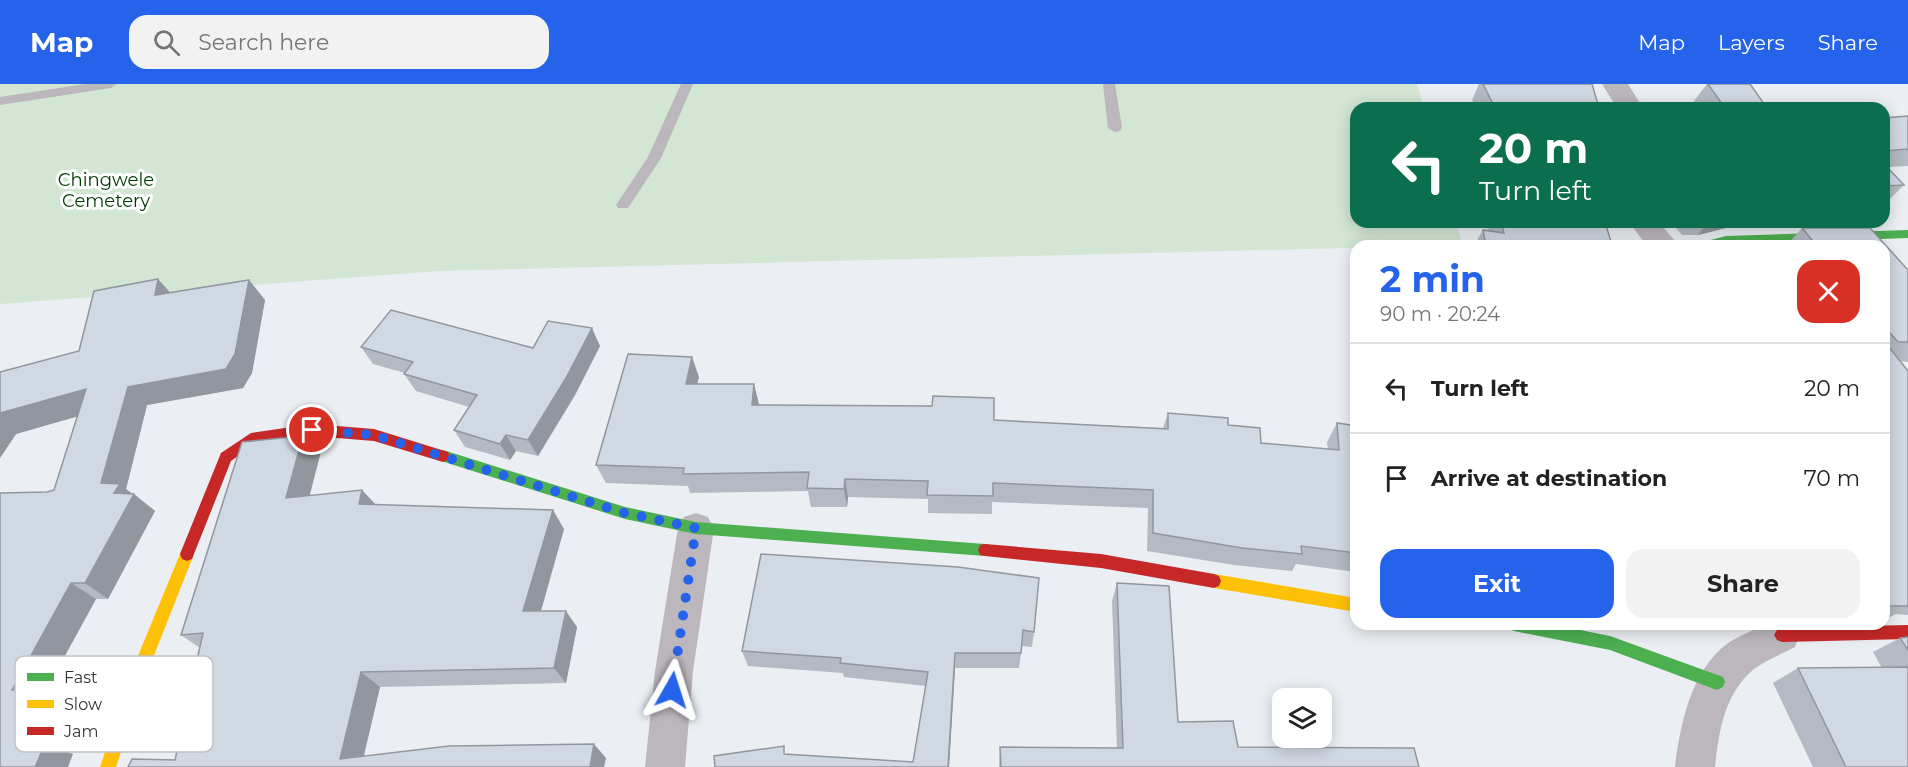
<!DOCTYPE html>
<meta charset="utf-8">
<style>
:root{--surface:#fff;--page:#f2f2f2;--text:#222;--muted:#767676;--line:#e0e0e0;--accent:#2563eb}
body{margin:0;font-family:Montserrat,sans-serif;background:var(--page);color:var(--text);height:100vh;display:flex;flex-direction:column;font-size:22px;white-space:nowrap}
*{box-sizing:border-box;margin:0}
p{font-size:20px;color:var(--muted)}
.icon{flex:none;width:33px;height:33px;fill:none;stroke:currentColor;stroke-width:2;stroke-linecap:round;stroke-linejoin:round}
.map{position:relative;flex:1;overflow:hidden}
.details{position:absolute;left:1350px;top:156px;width:540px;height:390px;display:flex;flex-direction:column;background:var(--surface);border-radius:18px;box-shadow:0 3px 15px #0003}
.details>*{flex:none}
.guide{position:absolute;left:1350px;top:18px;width:540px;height:126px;border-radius:18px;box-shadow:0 3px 15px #0003;background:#0b6e4f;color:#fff;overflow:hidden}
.buttons{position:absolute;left:1272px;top:604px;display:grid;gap:12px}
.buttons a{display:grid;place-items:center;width:60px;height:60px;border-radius:12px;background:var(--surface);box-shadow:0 3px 15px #0003;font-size:30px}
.pin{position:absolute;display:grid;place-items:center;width:51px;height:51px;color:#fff;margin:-26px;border:3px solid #fff;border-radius:50%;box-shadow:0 2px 6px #0007}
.me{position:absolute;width:66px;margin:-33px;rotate:6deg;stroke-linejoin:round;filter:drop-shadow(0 0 4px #0008)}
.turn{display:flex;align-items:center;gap:21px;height:126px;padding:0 30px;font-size:27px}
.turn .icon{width:78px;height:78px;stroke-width:2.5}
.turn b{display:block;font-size:42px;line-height:51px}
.round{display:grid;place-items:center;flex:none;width:63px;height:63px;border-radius:18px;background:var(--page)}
.summary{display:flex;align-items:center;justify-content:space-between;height:102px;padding:0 30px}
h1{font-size:36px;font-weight:700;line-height:45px;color:var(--accent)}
.action{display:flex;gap:12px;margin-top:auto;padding:12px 30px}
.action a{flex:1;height:69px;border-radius:18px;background:var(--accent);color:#fff;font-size:24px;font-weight:700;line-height:69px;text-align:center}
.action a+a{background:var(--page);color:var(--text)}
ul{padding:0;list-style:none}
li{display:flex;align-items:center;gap:18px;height:90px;padding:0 30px;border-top:2px solid var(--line)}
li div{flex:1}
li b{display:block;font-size:22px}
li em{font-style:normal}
header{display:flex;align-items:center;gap:36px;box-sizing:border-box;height:84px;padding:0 30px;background:var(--accent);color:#fff}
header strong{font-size:28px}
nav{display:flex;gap:33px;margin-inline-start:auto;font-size:21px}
.search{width:420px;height:54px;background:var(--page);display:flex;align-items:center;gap:15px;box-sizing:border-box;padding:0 21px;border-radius:18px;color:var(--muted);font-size:22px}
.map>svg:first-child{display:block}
</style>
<header>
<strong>Map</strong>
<div class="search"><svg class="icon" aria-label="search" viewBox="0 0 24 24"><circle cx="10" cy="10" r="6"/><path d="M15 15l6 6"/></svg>Search here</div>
<nav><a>Map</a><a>Layers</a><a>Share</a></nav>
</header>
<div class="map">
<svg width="1908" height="683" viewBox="0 0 1908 683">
<rect width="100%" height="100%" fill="#ebeef2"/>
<path fill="#d2e6d3" d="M0,0h1417l7,24h-68v114h100l7,23 -1025,26 -438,33z"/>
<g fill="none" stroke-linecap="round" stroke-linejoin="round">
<g fill="#bcb6bd" fill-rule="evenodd">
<path d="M85,0h32l-6,4 -111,17v-8z"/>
<path d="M681,0h12l-32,74 -33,50h-10l-2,-3 32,-48z"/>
<path d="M1103,0h12l7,44 -2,3 -5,1 -7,-4z"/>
</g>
<g fill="#bcb6bd" fill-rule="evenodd">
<path d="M1602,0h26l15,24h-26z"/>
<path d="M1629,138h30l20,24h-32z"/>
<path d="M696,429l12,4 6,11 -21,143 -8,96h-40l10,-96 23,-143 6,-11z"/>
<path d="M1765,540h38l-8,23c-13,7 -29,13 -41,22 -30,25 -35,62 -39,98h-40c5,-42 16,-97 53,-124 12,-8 25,-12 37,-19z"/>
</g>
<g fill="#4caf50" fill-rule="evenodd">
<path d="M1908,146v8l-211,8 2,-3 27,-7z"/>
<path d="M443,366l182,57 71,15 289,22 5,1 2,5 -2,5 -5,1 -289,-22 -71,-15 -187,-59 -2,-4 2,-4z"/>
<path d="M1506,540h44l60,12 113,41 2,5 -2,5 -6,3 -107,-40 -96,-19 -5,-2z"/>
</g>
<g fill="#ffc107" fill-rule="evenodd">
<path d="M187,463l5,2 2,5 -45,114 -33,99h-16l33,-99 47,-114 2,-5z"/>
<path d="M1214,490l142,24v14l-142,-24 -5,-2 -2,-5 2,-5z"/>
</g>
<g fill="#c62828" fill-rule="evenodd">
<path d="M312,340l62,5 74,23 2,4 -2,4 -5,2 -69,-21 -62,-5 -58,8 -23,17 -39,98 -5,2 -5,-2 -2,-5 41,-101 30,-20z"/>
<path d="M985,460l116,10 113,20 5,2 2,5 -2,5 -5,2 -113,-20 -116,-12 -5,-1 -2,-5 2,-5z"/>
<path d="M1908,541v14l-126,3 -5,-2 -3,-5 3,-5 5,-2z"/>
</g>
</g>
<g fill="#b3bac3">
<path d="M1479,0h113l7,24h-123l-4,-8z"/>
<path d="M1707,0h43l17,24h-68l-5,-7z"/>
<path d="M1908,32v50l-20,1 16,18 -18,18h-2v-85z"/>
<path d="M1486,138h119l7,23 7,1h-145l9,-16 5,1z"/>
<path d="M1671,138h163l-2,2 -106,4 -28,7h-16z"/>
<path d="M1802,144h68l38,42v92l-8,-1 8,10v244l-12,-1 -12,6v-374h-98z"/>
<path d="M249,196l16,20 -13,73 -9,15 -96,17 -21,84 29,22 -47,88h-12l-49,89 18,-1 25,14 -22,51 5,2 -73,13 47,-275 7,-2 23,-74 -61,18 -16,24v-86l79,-21 92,-58z"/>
<path d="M600,262l-25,49 -37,61 -22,-5 -6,9 -45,-13 -11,-17 15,-23 -53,-16 -12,-17 1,-1 -32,-9 -12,-17 172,1z"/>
<path d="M699,293l-2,7 62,20v1l235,15 169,8 5,-15 60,12 33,18 67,6 -1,-7 10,-19 19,3v146l-60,-8 -4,7 -58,-6 -87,-14 1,-43 -156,-6v12l-64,-1v-14l-80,-2 -1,10h-36l-3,-16 -118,2 -2,-7 -82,-3 -10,-18z"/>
<path d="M303,352l17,19 -10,40 66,10 188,24 -23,82 36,16 -11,56 -186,4 -16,69 242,2 -2,9h-476l47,-7 25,-112 -19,-13z"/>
<path d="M761,470l273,78 -2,15 -10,-1 -3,22h-64l-6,99h-234l72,-13 126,8 13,-76 -82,-9 -1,-4 -95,-7 -6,-15z"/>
<path d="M1117,499l61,139 60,25 181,20h-420l1,-20 117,1 -5,-147z"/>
<path d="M1908,553v130h-95l-40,-84 25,-15h84l-9,-16 27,-14z"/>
</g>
<g fill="#92979f">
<path d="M1708,138h23l-5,6 -28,7z"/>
<path d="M158,195l18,20 -21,-4z"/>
<path d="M249,196l16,20 -13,73 -9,15 -96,17 -21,84 8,6v-1l21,17 -47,88 -23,-16 16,-100 27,-96z"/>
<path d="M592,244l8,18 -25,49 -37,61 -10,-16z"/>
<path d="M692,273l7,20 -7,27 -6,-20z"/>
<path d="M754,300l5,20 -2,20 -5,-19z"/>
<path d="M86,305l21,19 -91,26 -16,24v-45z"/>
<path d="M506,351l10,16 -6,9 -10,-16z"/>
<path d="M303,352l17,19 -16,61 -18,-18z"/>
<path d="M845,395l3,18 -1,10 -3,-18z"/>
<path d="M362,406l17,18 -20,-4z"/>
<path d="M553,426l11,19 -28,99 -13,-17z"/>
<path d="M71,499l25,16 -57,104 -27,-13z"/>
<path d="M566,527l11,16 -11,56 -12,-15z"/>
<path d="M955,569v15l-6,99h-1z"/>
<path d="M361,588l19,15 -19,80 -21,-8z"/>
<path d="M65,603l25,14 -22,51 5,2 -5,13h-33l5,-24z"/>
<path d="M594,660l12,14 -2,9h-14z"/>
</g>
<g fill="#d0d8e3" stroke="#92979f" stroke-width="1.5">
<path d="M1483,0h109l7,24h-104z"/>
<path d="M1708,0h42l17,24h-42z"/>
<path d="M1908,32v33l-24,2v-33z"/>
<path d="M1884,80l20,21 -20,1z"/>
<path d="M1501,138h104l7,23 7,1h-133l-3,-16 21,3z"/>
<path d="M1802,144h68l38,42v72h-10l-14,-16v-80h-67z"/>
<path d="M158,195l-3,16 94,-15 -14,74 -9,15 -98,18 -27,96 19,1 -6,9 20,1 -49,89h-14l-59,107 53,-3 -25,56 6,-1 -11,25h-35v-274l47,-1 7,-2 32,-101 -86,24v-41l79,-21 15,-60z"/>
<path d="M391,226l142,38 15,-27 44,7 -26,50 -38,62 -22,-5 -6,9 -46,-14 23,-35 -73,-21 9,-12 -52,-15z"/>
<path d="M1884,257l24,30v235h-24z"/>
<path d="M628,270l64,3 -6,27h68l-2,21 180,1 1,-10 61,2v22l174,9v-16l60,5v7l32,3 1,15 78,7 -2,-27 19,3v127l-55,-7 1,8 -60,-6 -89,-15v-43l-160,-7v13l-66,-1 1,-14 -83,-2 -1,10 -37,-1 2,-16 -126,2 1,-6 -88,-3z"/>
<path d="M303,352l-17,62 76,-8 -3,14 194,6 -30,101h43l-12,57 -193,4 -21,87 109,-13 145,-2 -4,23h-462l4,-8 43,1 28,-127 -22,2 61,-193z"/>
<path d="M761,470l197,13 81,11 -5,54 -11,-2 -2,23h-66l-7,114h-233l-1,-11 70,-10v8l129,8 15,-90 -88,-9 1,-5 -99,-7z"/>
<path d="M1117,499l52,3 9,136 55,-1 5,26 176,1 5,19h-418l-1,-20 123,1z"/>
<path d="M1908,553v13l-8,-12z"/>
<path d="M1908,583v100h-62l-48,-99z"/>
</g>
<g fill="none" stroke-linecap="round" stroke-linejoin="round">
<path stroke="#2563eb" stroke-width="10" stroke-dasharray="0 18" d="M312,346l62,5 251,78 71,15 -24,162"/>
</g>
<g text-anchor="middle" stroke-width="6" stroke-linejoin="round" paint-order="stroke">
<g font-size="18" fill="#003900" stroke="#fff">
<text x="106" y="102">Chingwele<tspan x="106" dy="21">Cemetery</tspan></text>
</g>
</g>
<rect x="15" y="572" width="198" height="96" rx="9" fill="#fff" stroke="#c1c2c3" stroke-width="1.5"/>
<rect x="27" y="589" width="27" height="8" fill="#4caf50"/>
<rect x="27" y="616" width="27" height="8" fill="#ffc107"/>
<rect x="27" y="643" width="27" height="8" fill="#c62828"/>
<g font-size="16" fill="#313336">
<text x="64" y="599">Fast</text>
<text x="64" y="626">Slow</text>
<text x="64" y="653">Jam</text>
</g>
</svg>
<div class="buttons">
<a><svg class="icon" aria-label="layers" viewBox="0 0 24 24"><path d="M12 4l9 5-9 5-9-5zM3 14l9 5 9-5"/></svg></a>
</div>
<div class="pin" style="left:312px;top:346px;background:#d93025"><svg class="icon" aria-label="arrive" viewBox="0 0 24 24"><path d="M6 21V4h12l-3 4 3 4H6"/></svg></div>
<svg class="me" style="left:672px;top:606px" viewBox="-20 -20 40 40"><path d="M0-17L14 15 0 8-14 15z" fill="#2563eb" stroke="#fff" stroke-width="4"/></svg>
<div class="guide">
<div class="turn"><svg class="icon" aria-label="left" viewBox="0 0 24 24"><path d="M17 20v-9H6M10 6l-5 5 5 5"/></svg><div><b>20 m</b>Turn left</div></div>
</div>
<section class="details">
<div class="summary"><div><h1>2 min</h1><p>90 m · 20:24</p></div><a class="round" style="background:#d93025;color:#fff"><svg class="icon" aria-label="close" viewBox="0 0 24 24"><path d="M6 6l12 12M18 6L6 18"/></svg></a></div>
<ul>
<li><svg class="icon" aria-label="left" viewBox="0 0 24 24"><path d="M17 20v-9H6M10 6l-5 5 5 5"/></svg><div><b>Turn left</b></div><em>20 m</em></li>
<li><svg class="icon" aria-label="arrive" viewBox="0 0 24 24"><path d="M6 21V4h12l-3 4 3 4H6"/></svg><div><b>Arrive at destination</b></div><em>70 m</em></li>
</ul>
<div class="action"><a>Exit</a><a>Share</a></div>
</section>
</div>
